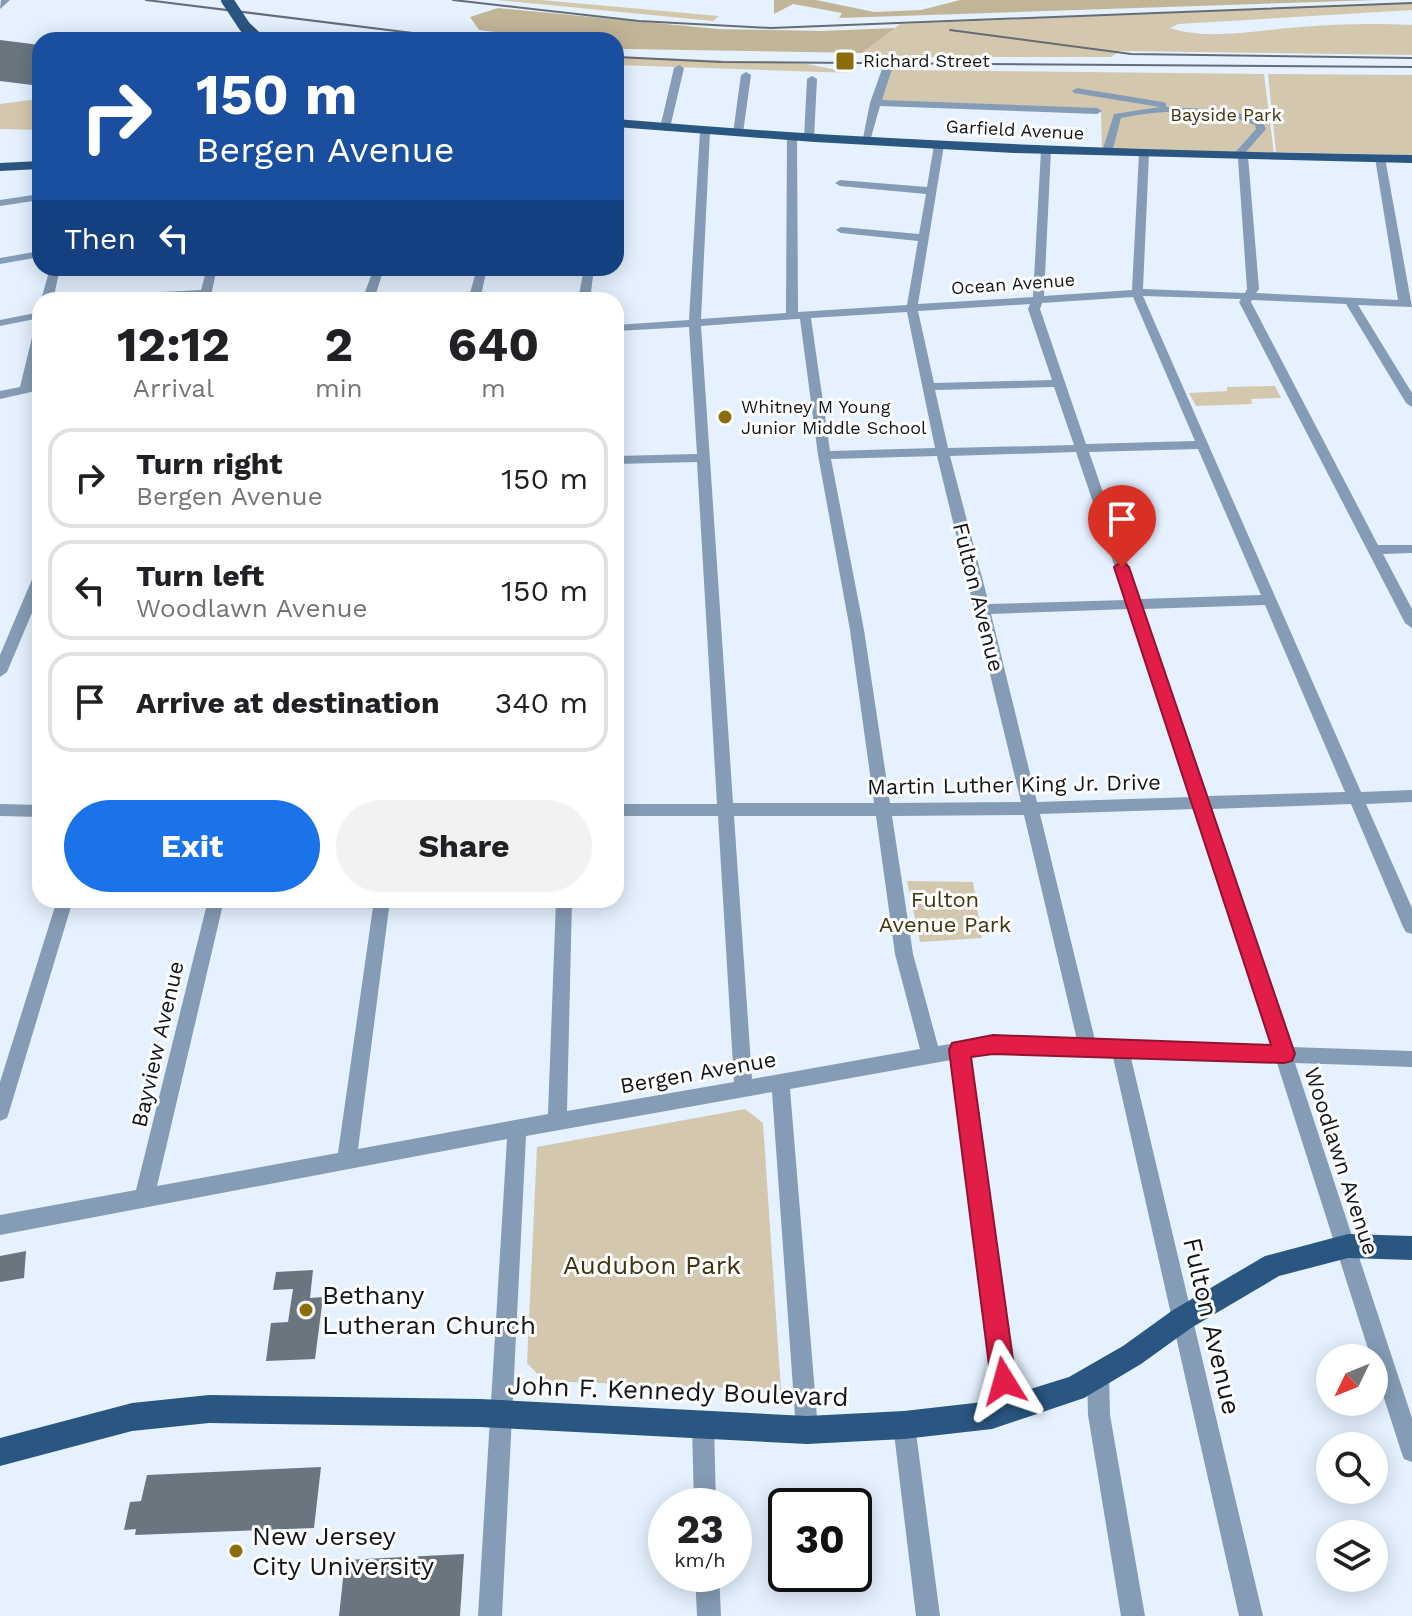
<!DOCTYPE html>
<style>
:root{--surface:#fff;--page:#f2f2f2;--text:#202124;--muted:#757577;--line:#e0e0e0;--accent:#1a73e8}
body{margin:0;font-family:"Work Sans",sans-serif;background:var(--page);color:var(--text);height:100vh;display:flex;flex-direction:column;font-size:30px;white-space:nowrap}
*{box-sizing:border-box;margin:0}
p{font-size:26px;color:var(--muted)}
.icon{flex:none;width:44px;height:44px;fill:none;stroke:currentColor;stroke-width:2;stroke-linecap:round;stroke-linejoin:round}
.map{position:relative;flex:1;overflow:hidden}
.drawer{position:absolute;left:32px;top:292px;width:592px;height:616px;display:flex;flex-direction:column;background:var(--surface);border-radius:24px;box-shadow:0 4px 20px #0003}
.drawer>*{flex:none}
.top-card{position:absolute;left:32px;top:32px;width:592px;height:244px;border-radius:24px;box-shadow:0 4px 20px #0003;background:#1a4fa0;color:#fff;overflow:hidden}
.needle{width:52px;rotate:227deg}
.buttons{position:absolute;left:1316px;top:1344px;display:grid;gap:16px}
.buttons a{display:grid;place-items:center;width:72px;height:72px;border-radius:50%;background:var(--surface);box-shadow:0 4px 20px #0003;font-size:40px}
.speed{position:absolute;left:648px;top:1488px;display:flex;gap:16px;font-size:40px;font-weight:700;text-align:center}
.speed>*{display:grid;place-content:center;width:104px;height:104px;border-radius:50%;background:var(--surface);box-shadow:0 4px 20px #0003;line-height:1}
.speed small{font-size:20px;font-weight:400}
.speed .limit{border:4px solid #111;border-radius:12px;background:#fff;color:#111}
.pin{position:absolute;display:grid;place-items:center;width:68px;height:68px;color:#fff;margin:-82px -34px;border-radius:50% 50% 50% 0;rotate:-45deg;box-shadow:0 0 8px #0007}
.pin .icon{rotate:45deg}
.me{position:absolute;width:88px;margin:-44px;rotate:352deg;stroke-linejoin:round;filter:drop-shadow(0 0 6px #0008)}
.turn{display:flex;align-items:center;gap:28px;height:168px;padding:0 32px;font-size:36px}
.turn .icon{width:104px;height:104px;stroke-width:2.5}
.turn b{display:block;font-size:56px;line-height:68px}
.then{display:flex;align-items:center;height:76px;padding:0 32px;background:#0003;gap:16px;font-size:30px}
.eta{display:flex;justify-content:space-evenly;align-items:center;height:136px;text-align:center}
.eta b{font-size:48px;font-weight:700;line-height:56px}
.cta{display:flex;gap:16px;margin-top:auto;padding:16px 32px}
.cta a{flex:1;height:92px;border-radius:48px;background:var(--accent);color:#fff;font-size:32px;font-weight:700;line-height:92px;text-align:center}
.cta a+a{background:var(--page);color:var(--text)}
ul{padding:0;list-style:none}
li{display:flex;align-items:center;gap:24px;height:100px;margin:0 16px 12px;padding:0 16px;border:4px solid var(--line);border-radius:24px}
li div{flex:1}
li b{display:block;font-size:30px}
li em{font-style:normal}
.map>svg:first-child{display:block}
</style>
<div class="map">
<svg width="1412" height="1616" viewBox="0 0 1412 1616">
<rect width="100%" height="100%" fill="#e5f1fe"/>
<g fill="#d3c8ae">
<path d="M497,0h44l178,16 -6,5z"/>
<path d="M1412,3v7l-234,14 -8,4c40,13 88,2 130,-1 36,-3 75,-4 112,-2v30l-292,-4 -9,6h-201l-48,-4 38,-29z"/>
<path d="M616,56l191,8 44,9 -235,-8z"/>
<path d="M887,65l7,5 370,4 10,80 -172,-2 -1,-41 -225,-9z"/>
<path d="M1268,74l144,1v80l-136,-3z"/>
<path d="M38,91h2v39l-40,-1v-25l39,-5z"/>
<path d="M1275,386l6,12 -30,1 1,5 -56,2 -7,-13 38,-2v-4z"/>
<path d="M907,881l66,1 9,56 -62,4z"/>
<path d="M745,1109l18,14 18,267 -237,-9 -17,-18 10,-216z"/>
</g>
<g fill="#c1b598">
<path d="M774,0h42l58,12 47,-2 39,-10h417l-538,18 3,-5 -49,-9 -19,10z"/>
<path d="M498,8l220,21 104,2 73,-3 -33,25 -237,-4 -9,-1v-8h-60l-77,-10 -9,-13z"/>
</g>
<g fill="#6a7580">
<path d="M0,40l40,5v41l-40,-5z"/>
<path d="M26,1251l-2,27 -24,4v-26z"/>
<path d="M313,1270l-3,28 13,-1 -8,62 -49,2 5,-38 17,-1 5,-33 -20,1 3,-18z"/>
<path d="M321,1467l-7,61 -179,7 1,-6 -12,1 6,-28 11,-1 6,-26z"/>
<path d="M464,1554l-4,62h-121l6,-56z"/>
</g>
<g fill="none" stroke-linecap="round" stroke-linejoin="round">
<g fill="#849cb5" fill-rule="evenodd">
<path d="M1,0h9l-10,9z"/>
<path d="M679,65l5,3 -14,60 -5,3 -5,-3 14,-60z"/>
<path d="M887,66l5,3 -10,31 215,8 5,3 -5,3 -217,-8 -10,35 -8,2 8,-40 12,-34z"/>
<path d="M746,72l5,3 -8,58 -5,3 -5,-3 8,-58z"/>
<path d="M812,76l5,3 -3,59 -5,3 -5,-3 3,-59z"/>
<path d="M1077,88l86,14 3,1v4l62,3 34,11 4,8 -21,24 3,3 11,133 -3,4 142,7 -23,-142 5,-3 5,3 27,149 -54,-2 54,88v14l-6,-4 -60,-99 -94,-4 -1,2 127,243h34v8l-29,1 29,55v19l-7,-5 -166,-321 2,-3 -98,-3 218,496 51,-2v12l-46,2 46,104v26l-6,-2 -3,-5 -52,-123 -139,5 78,238 122,4v16l-117,-4 117,355v44l-8,-3 -3,-8 -27,-84v-9h-3l-94,-295 -146,-5 132,558h-24l-126,-559 -120,-4 -24,4 50,354 -3,8 -8,3 -8,-3 -3,-8 -46,-351 -161,29 28,341 -3,8 -8,3 -8,-3 -3,-8 -24,-338 -246,44 -24,480h-24l29,-477 -507,96v-20l136,-25 72,-290h16l-67,286 181,-33 36,-253h16l-32,249 190,-35 8,-214h16l-5,211 167,-29 -16,-266h-102v-12h101l-20,-342 -81,2v-8l81,-2 -8,-127 -73,4v-6l73,-5 11,-189 5,-3 5,3 -9,188 85,-6 1,-175 5,-3 5,3 1,174 109,-7 11,-64 -77,-8 -5,-3 5,-3 78,7 7,-40 -86,-8 -5,-3 5,-3 87,7 7,-42 5,-3 5,3 -26,159 115,-7 8,-147 5,-3 5,3 -7,146 88,-6 7,-136 5,-3 5,3 -6,135 102,4 2,-4 -9,-130 -6,-3 24,-27 -1,-4c-42,-17 -90,-16 -134,-7l-9,34 -5,3 -5,-3 12,-38 46,-7 -86,-14 -2,-2zM1133,297l62,144 -109,3 -46,-135 2,-6zM1030,304l-2,5 24,71 -118,3 -16,-72zM907,312l28,136 -105,3 -19,-133zM796,319h4l18,136 32,175 24,173h-141l-32,-477zM1054,387l20,58 -126,3 -13,-58zM1198,449l63,146 -121,4 -51,-147zM1076,452l50,148 -137,4 -39,-148zM937,456l84,346 -131,1 -26,-173 -33,-171zM1265,605l80,187 -137,4 -65,-187zM1129,609l63,188 -155,5 -46,-188zM1196,809l76,237 -177,-6 -55,-226zM1024,815l53,225 -84,-3 -55,9 -25,-92 -21,-138zM734,816h142l19,138 25,95 -168,30z"/>
<path d="M40,194v6l-40,6v-6z"/>
<path d="M40,251v6l-40,7v-6z"/>
<path d="M50,268h10l-7,32h-12z"/>
<path d="M207,268h10l-7,32h-12l1,-3 -84,3 29,-7 57,-3z"/>
<path d="M374,268h10l-10,32h-12z"/>
<path d="M477,268h10l-7,32h-12z"/>
<path d="M584,268h10l-4,32h-12z"/>
<path d="M40,312v6l-40,8v-6z"/>
<path d="M40,326v27l-8,31 8,-2v8l-40,9v-8l20,-4 14,-58z"/>
<path d="M40,572v22l-33,78 -7,5v-22l33,-78z"/>
<path d="M0,804l40,1v12l-40,-1z"/>
<path d="M57,900h16l-64,212 -2,6 -7,3v-39z"/>
<path d="M1098,1364l8,3 3,8 1,40 35,201h-24l-33,-201 -1,-40 3,-8z"/>
<path d="M703,1413l8,3 3,8 2,82h-22l-2,-82 3,-8z"/>
<path d="M904,1414l8,3 3,8 25,191h-24l-23,-191 3,-8z"/>
<path d="M695,1574h24l2,42h-24z"/>
</g>
<g fill="#2a5682" fill-rule="evenodd">
<path d="M616,119c265,23 530,32 796,36v8l-398,-10 -199,-11 -199,-15z"/>
<path d="M40,161v8l-40,2v-8z"/>
<path d="M1348,1234l64,2v24l-64,-2 -69,18 -88,52 -50,36 -57,34 -92,31 -88,10 -97,5 -327,-17 -271,-4 -77,8 -132,35v-28l132,-35 77,-8 271,4 327,17 97,-5 88,-10 77,-24 54,-31 50,-36 92,-54z"/>
</g>
<g stroke="#656c75" stroke-width="2">
<path d="M146,0l323,40"/>
<path d="M616,57l105,5 691,5"/>
</g>
<g stroke="#656c75" stroke-width="2">
<path d="M453,0l186,21 132,7 641,-25"/>
<path d="M950,30l181,24 281,4"/>
</g>
<path stroke="#2a5682" stroke-width="12" d="M227,0l18,27 14,13"/>
</g>
<path fill="#e11d48" stroke="#92132f" stroke-width="2" d="M1122,561l7,6 166,487 -3,7 -8,2 -291,-9 -22,3 45,324 -4,9 -8,4 -9,-4 -4,-9 -42,-331 3,-7 41,-8 278,10 -157,-478z"/>
<g fill="#8b6d0e" stroke="#fdfdfd" stroke-width="3">
<rect x="835" y="51" width="20" height="20" rx="4"/>
<circle cx="725" cy="417" r="8"/>
<circle cx="306" cy="1310" r="8"/>
<circle cx="236" cy="1551" r="8"/>
</g>
<g text-anchor="middle" stroke-width="6" stroke-linejoin="round" paint-order="stroke">
<g font-size="18" fill="#12161b" stroke="#fdfdfd" text-anchor="start">
<text x="863" y="67">Richard Street</text>
<text x="741" y="413">Whitney M Young<tspan x="741" dy="21">Junior Middle School</tspan></text>
</g>
<g font-size="18" fill="#42340d" stroke="#fdfdfd">
<text x="1226" y="121">Bayside Park</text>
</g>
<g font-size="18" fill="#12161b" stroke="#fdfdfd">
<text transform="translate(1015 130) rotate(3)" y="6">Garfield Avenue</text>
<text transform="translate(1013 284) rotate(-4)" y="6">Ocean Avenue</text>
</g>
<g font-size="22" fill="#12161b" stroke="#fdfdfd">
<text transform="translate(979 597) rotate(76)" y="8">Fulton Avenue</text>
<text transform="translate(1014 784) rotate(-1)" y="8">Martin Luther King Jr. Drive</text>
<text transform="translate(157 1044) rotate(-77)" y="8">Bayview Avenue</text>
<text transform="translate(698 1072) rotate(-10)" y="8">Bergen Avenue</text>
<text transform="translate(1342 1161) rotate(72)" y="8">Woodlawn Avenue</text>
</g>
<g font-size="22" fill="#42340d" stroke="#fdfdfd">
<text x="945" y="907">Fulton<tspan x="945" dy="25">Avenue Park</tspan></text>
</g>
<g font-size="26" fill="#42340d" stroke="#fdfdfd">
<text x="652" y="1274">Audubon Park</text>
</g>
<g font-size="26" fill="#12161b" stroke="#fdfdfd" text-anchor="start">
<text x="322" y="1304">Bethany<tspan x="322" dy="30">Lutheran Church</tspan></text>
<text x="252" y="1545">New Jersey<tspan x="252" dy="30">City University</tspan></text>
</g>
<g font-size="26" fill="#12161b" stroke="#fdfdfd">
<text transform="translate(1212 1326) rotate(77)" y="9">Fulton Avenue</text>
<text transform="translate(678 1391) rotate(2)" y="9">John F. Kennedy Boulevard</text>
</g>
</g>
</svg>
<div class="buttons">
<a><svg class="needle" viewBox="-14 -14 28 28"><path d="M0-13l5 13h-10z" fill="#e53935"/><path d="M0 13l5-13h-10z" fill="#757577"/></svg></a>
<a><svg class="icon" aria-label="search" viewBox="0 0 24 24"><circle cx="10" cy="10" r="6"/><path d="M15 15l6 6"/></svg></a>
<a><svg class="icon" aria-label="layers" viewBox="0 0 24 24"><path d="M12 4l9 5-9 5-9-5zM3 14l9 5 9-5"/></svg></a>
</div>
<div class="speed"><div>23<small>km/h</small></div><div class="limit">30</div></div>
<div class="pin" style="left:1122px;top:567px;background:#d93025"><svg class="icon" aria-label="arrive" viewBox="0 0 24 24"><path d="M6 21V4h12l-3 4 3 4H6"/></svg></div>
<svg class="me" style="left:1004px;top:1381px" viewBox="-20 -20 40 40"><path d="M0-17L14 15 0 8-14 15z" fill="#e11d48" stroke="#fff" stroke-width="4"/></svg>
<div class="top-card">
<div class="turn"><svg class="icon" aria-label="right" viewBox="0 0 24 24"><path d="M7 20v-9h11M14 6l5 5-5 5"/></svg><div><b>150 m</b>Bergen Avenue</div></div>
<div class="then">Then<svg class="icon" aria-label="left" viewBox="0 0 24 24"><path d="M17 20v-9H6M10 6l-5 5 5 5"/></svg></div>
</div>
<section class="drawer">
<div class="eta">
<div><b>12:12</b><p>Arrival</p></div>
<div><b>2</b><p>min</p></div>
<div><b>640</b><p>m</p></div>
</div>
<ul>
<li><svg class="icon" aria-label="right" viewBox="0 0 24 24"><path d="M7 20v-9h11M14 6l5 5-5 5"/></svg><div><b>Turn right</b><p>Bergen Avenue</p></div><em>150 m</em></li>
<li><svg class="icon" aria-label="left" viewBox="0 0 24 24"><path d="M17 20v-9H6M10 6l-5 5 5 5"/></svg><div><b>Turn left</b><p>Woodlawn Avenue</p></div><em>150 m</em></li>
<li><svg class="icon" aria-label="arrive" viewBox="0 0 24 24"><path d="M6 21V4h12l-3 4 3 4H6"/></svg><div><b>Arrive at destination</b></div><em>340 m</em></li>
</ul>
<div class="cta"><a>Exit</a><a>Share</a></div>
</section>
</div>
